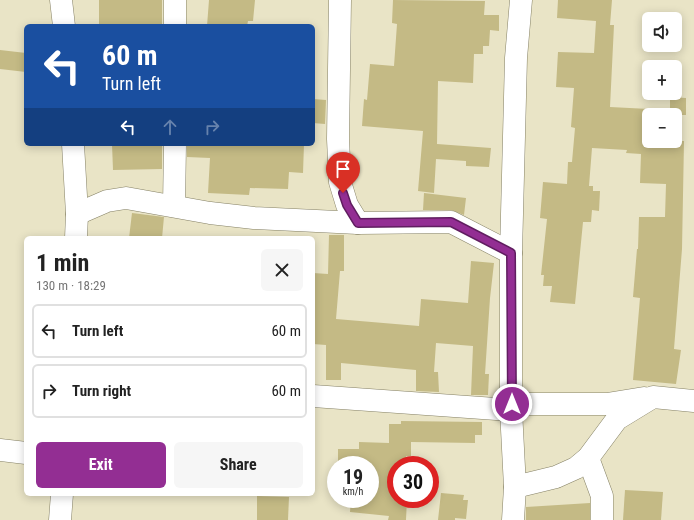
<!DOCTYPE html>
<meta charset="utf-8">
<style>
:root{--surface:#fff;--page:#f6f6f6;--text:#222;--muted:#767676;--line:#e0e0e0;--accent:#932e93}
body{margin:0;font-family:"Roboto Condensed",sans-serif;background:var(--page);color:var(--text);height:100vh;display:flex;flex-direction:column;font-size:15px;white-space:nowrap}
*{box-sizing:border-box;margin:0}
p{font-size:13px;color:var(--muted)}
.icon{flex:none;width:22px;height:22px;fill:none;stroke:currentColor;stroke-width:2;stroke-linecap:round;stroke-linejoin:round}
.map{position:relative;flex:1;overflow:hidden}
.side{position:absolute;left:24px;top:236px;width:291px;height:260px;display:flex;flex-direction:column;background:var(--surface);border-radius:6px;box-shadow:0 2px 10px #0003}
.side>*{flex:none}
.guide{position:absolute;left:24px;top:24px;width:291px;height:122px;border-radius:6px;box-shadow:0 2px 10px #0003;background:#1a4fa0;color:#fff;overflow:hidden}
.tools{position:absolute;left:642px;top:12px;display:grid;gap:8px}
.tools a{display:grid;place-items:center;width:40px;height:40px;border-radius:6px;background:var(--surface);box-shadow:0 2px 10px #0003;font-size:20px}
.speed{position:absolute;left:327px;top:456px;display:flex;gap:8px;font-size:20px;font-weight:700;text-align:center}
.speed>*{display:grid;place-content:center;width:52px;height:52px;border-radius:50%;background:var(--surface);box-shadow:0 2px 10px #0003;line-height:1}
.speed small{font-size:10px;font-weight:400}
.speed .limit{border:6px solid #d22;background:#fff;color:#111}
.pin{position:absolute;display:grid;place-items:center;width:34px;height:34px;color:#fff;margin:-41px -17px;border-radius:50% 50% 50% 0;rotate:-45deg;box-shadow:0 0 4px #0007}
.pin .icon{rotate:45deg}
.me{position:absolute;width:44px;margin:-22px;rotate:0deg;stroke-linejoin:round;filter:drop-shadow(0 0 3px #0008)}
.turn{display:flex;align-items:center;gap:14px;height:84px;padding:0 12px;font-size:18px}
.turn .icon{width:52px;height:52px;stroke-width:2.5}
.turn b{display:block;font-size:28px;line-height:34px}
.lanes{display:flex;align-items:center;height:38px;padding:0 12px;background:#0003;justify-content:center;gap:20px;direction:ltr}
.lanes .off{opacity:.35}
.round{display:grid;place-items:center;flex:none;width:42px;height:42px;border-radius:6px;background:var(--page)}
.head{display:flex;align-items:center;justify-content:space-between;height:68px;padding:0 12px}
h1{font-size:24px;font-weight:700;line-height:30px}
.cta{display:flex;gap:8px;margin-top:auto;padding:8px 12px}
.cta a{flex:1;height:46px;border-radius:6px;background:var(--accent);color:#fff;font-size:16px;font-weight:700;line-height:46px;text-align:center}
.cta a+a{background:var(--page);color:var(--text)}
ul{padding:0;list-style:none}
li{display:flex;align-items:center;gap:12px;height:54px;margin:0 8px 6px;padding:0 4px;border:2px solid var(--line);border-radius:6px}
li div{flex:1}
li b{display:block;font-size:15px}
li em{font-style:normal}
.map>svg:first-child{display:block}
</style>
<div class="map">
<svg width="694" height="520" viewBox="0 0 694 520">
<rect width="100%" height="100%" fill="#e9e4c6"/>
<g fill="#c4ba85">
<rect x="99" y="0" width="63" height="26"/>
<path d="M209,0h46l-2,21h-5l-1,5h-40z"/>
<path d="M393,0l92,1 -1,14h15v16l-9,-1 -1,16h-6v8h-9l-1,29 -35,-2 -1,63 54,4 -2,19 -23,-1v-5l-30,-2 -2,34 -16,-2 5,-60 -61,-5 2,-27 3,1 3,-36 24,2 3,-42 -5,-1z"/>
<path d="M558,0h54l-2,25h4l-4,82 39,2v32h35l-2,108 -8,100 7,1 -5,34 -43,-4 7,-82 -7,-1 4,-48h1l1,-32h26l1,-33 -26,-1 1,-29 -15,-1 1,-3 -35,-2 -3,38h4v5h7l-1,20 -7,-1 -1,12h-8l-8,82 -25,-2 2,-16h-9l1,-11h-3l6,-56 -7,-1 3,-36 24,2 1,-22h4l3,-34 -4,-1 3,-39 -18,-1 2,-35 36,1 2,-32 -39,-3z"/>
<path d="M0,50l26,3v19l-26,-3z"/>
<path d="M670,97l16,1v17h-16z"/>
<path d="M313,99l13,1 -1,24 -12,-1z"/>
<path d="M112,144h50v25l-49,1z"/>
<path d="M187,144h117l-1,29 -14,-1 -1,17 -38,-1 -1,7 -41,-2 2,-35 -23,-1z"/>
<path d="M424,193l42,5 -2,17 -13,-5h-28z"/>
<path d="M132,213l32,4 -2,21h-33z"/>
<path d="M329,235h15v36h-4l-4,48 83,7 2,-27 47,4 3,-42 23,2 -4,35 -5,76h4l-1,21h-17l2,-49 -37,-3 -2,29h4l1,20 -23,-1v-21l-75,-7v17h-15v-35l-13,-1v-71l15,1z"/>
<path d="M401,421l81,1v13h-7v8l-64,-1v14h-5l1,9h-11v34h11l-1,21h-18l1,-4 -39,-4 1,-13h19v-34h-32v-16h21v-7l30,1v-19h12z"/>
<path d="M625,490l38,2 -2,28h-38z"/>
<path d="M441,493l23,2 -1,5h5l-2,19 -11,-1v2h-17z"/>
<path d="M257,496l32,1 -1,23h-31z"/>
<path d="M590,503v17h-64v-13z"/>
</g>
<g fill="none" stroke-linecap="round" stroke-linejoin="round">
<defs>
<g id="minor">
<path d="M61,0l3,26"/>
<path d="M340,0l-2,139 2,43 7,23 11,18"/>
<path d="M175,26v-26"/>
<path d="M73,144l4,70 -1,24"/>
<path d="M174,206l1,-62"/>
<path d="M77,214l30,-13 19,-3 84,15 44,5 104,5 93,-1 60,31"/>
<path d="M313,396l198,14"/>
<path d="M512,404h95l37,-6"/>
<path d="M0,450l26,3"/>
<path d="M588,458l14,38v24"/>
<path d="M515,487l41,-10 20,-9 12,-10 29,-39 36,-22 41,4"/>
<path d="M60,520l2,-26"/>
<path d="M513,520l2,-33 -4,-77v-157l5,-195 5,-58"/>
</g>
</defs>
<use href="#minor" stroke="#858165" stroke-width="23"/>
<use href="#minor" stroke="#fff" stroke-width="22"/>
</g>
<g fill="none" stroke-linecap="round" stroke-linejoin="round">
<defs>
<path id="route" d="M343,193l4,12 11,18 93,-1 60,31 1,151"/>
</defs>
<use href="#route" stroke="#601e60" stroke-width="10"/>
<use href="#route" stroke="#932e93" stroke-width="7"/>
</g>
</svg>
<div class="tools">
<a><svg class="icon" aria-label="sound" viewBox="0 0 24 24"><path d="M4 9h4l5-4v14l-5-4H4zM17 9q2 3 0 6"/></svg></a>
<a>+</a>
<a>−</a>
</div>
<div class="speed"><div>19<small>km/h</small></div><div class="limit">30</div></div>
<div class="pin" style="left:343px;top:193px;background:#d93025"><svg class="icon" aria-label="arrive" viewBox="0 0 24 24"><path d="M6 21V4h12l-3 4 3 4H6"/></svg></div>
<svg class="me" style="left:512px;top:404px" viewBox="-20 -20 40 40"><circle r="17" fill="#932e93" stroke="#fff" stroke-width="3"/><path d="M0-11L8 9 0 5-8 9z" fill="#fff"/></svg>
<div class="guide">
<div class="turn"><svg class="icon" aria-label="left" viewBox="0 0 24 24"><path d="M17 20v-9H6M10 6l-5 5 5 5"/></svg><div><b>60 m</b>Turn left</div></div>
<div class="lanes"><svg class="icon" aria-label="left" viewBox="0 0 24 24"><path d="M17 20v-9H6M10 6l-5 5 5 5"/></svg><svg class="icon off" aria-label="ahead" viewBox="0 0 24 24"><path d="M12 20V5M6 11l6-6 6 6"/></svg><svg class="icon off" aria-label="right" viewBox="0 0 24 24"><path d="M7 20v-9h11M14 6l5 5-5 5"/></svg></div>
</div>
<section class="side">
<div class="head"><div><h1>1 min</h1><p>130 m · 18:29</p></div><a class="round"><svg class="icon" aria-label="close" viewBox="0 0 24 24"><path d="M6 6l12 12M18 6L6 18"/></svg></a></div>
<ul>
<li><svg class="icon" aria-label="left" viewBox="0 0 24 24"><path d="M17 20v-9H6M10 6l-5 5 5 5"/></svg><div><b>Turn left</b></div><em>60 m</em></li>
<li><svg class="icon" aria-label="right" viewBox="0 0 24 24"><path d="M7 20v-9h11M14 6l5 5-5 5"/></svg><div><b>Turn right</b></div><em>60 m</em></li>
</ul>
<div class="cta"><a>Exit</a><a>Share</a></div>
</section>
</div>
